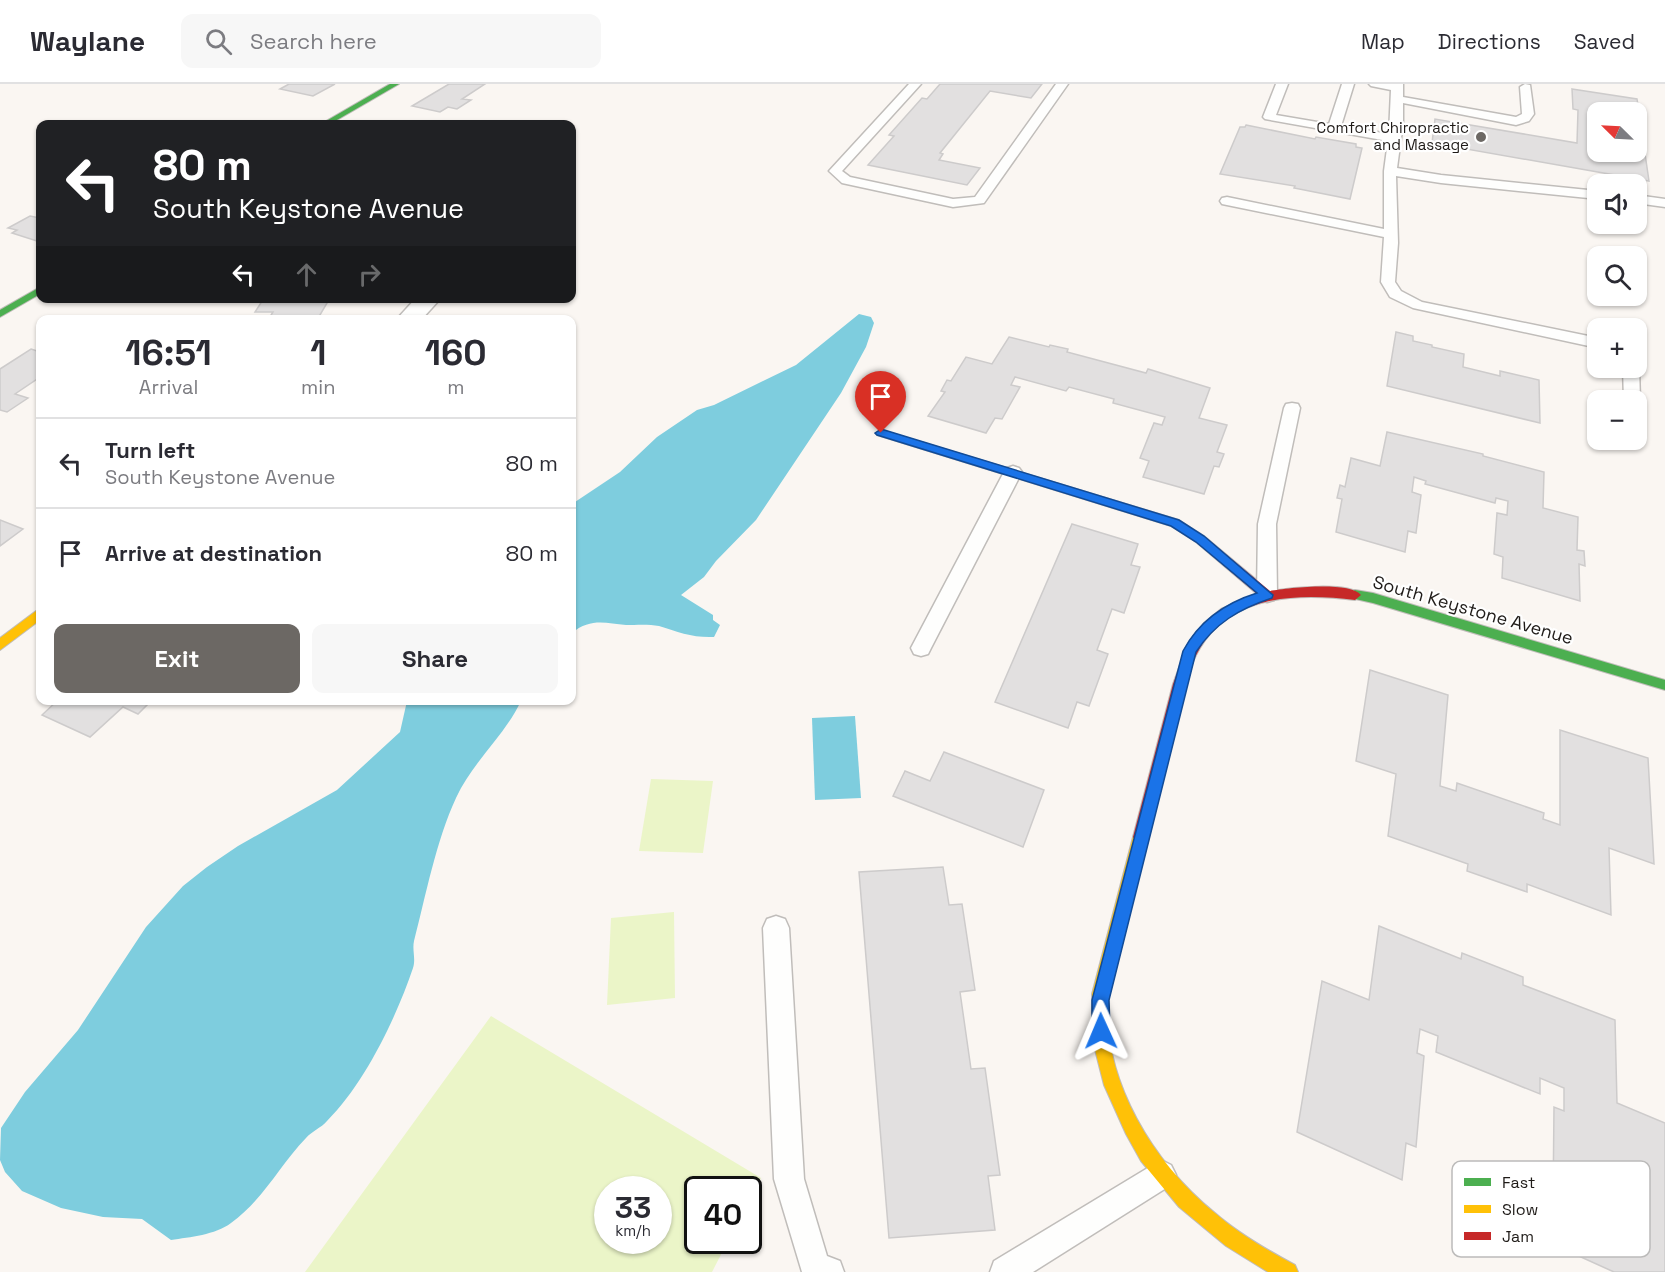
<!DOCTYPE html>
<meta charset="utf-8">
<style>
:root{--surface:#fff;--page:#f7f7f7;--text:#2b2b33;--muted:#7c7c81;--line:#e1e1e2;--accent:#6c6864}
body{margin:0;font-family:"Space Grotesk",sans-serif;background:var(--page);color:var(--text);height:100vh;display:flex;flex-direction:column;font-size:22px;white-space:nowrap}
*{box-sizing:border-box;margin:0}
p{font-size:20px;color:var(--muted)}
.icon{flex:none;width:33px;height:33px;fill:none;stroke:currentColor;stroke-width:2;stroke-linecap:round;stroke-linejoin:round}
.map{position:relative;flex:1;overflow:hidden}
.panel{position:absolute;left:36px;top:231px;width:540px;height:390px;display:flex;flex-direction:column;background:var(--surface);border-radius:12px;box-shadow:0 2px 4px #0004}
.panel>*{flex:none}
.banner{position:absolute;left:36px;top:36px;width:540px;height:183px;border-radius:12px;box-shadow:0 2px 4px #0004;background:#202124;color:#fff;overflow:hidden}
.needle{width:39px;rotate:294deg}
.buttons{position:absolute;left:1587px;top:18px;display:grid;gap:12px}
.buttons a{display:grid;place-items:center;width:60px;height:60px;border-radius:12px;background:var(--surface);box-shadow:0 2px 4px #0004;font-size:30px}
.speed{position:absolute;left:594px;top:1092px;display:flex;gap:12px;font-size:30px;font-weight:700;text-align:center}
.speed>*{display:grid;place-content:center;width:78px;height:78px;border-radius:50%;background:var(--surface);box-shadow:0 2px 4px #0004;line-height:1}
.speed small{font-size:15px;font-weight:400}
.speed .limit{border:3px solid #111;border-radius:9px;background:#fff;color:#111}
.pin{position:absolute;display:grid;place-items:center;width:51px;height:51px;color:#fff;margin:-62px -26px;border-radius:50% 50% 50% 0;rotate:-45deg;box-shadow:0 0 6px #0007}
.pin .icon{rotate:45deg}
.me{position:absolute;width:66px;margin:-33px;rotate:359deg;stroke-linejoin:round;filter:drop-shadow(0 0 4px #0008)}
.turn{display:flex;align-items:center;gap:21px;height:126px;padding:0 18px;font-size:27px}
.turn .icon{width:78px;height:78px;stroke-width:2.5}
.turn b{display:block;font-size:42px;line-height:51px}
.lanes{display:flex;align-items:center;height:57px;padding:0 18px;background:#0003;justify-content:center;gap:30px;direction:ltr}
.lanes .off{opacity:.35}
.eta{display:flex;justify-content:space-evenly;align-items:center;height:102px;text-align:center}
.eta b{font-size:36px;font-weight:700;line-height:42px}
.button{display:flex;gap:12px;margin-top:auto;padding:12px 18px}
.button a{flex:1;height:69px;border-radius:12px;background:var(--accent);color:#fff;font-size:24px;font-weight:700;line-height:69px;text-align:center}
.button a+a{background:var(--page);color:var(--text)}
ul{padding:0;list-style:none}
li{display:flex;align-items:center;gap:18px;height:90px;padding:0 18px;border-top:2px solid var(--line)}
li div{flex:1}
li b{display:block;font-size:22px}
li em{font-style:normal}
header{display:flex;align-items:center;gap:36px;box-sizing:border-box;height:84px;padding:0 30px;background:var(--surface);border-bottom:2px solid var(--line)}
header strong{font-size:28px}
nav{display:flex;gap:33px;margin-inline-start:auto;font-size:21px}
.search{width:420px;height:54px;background:var(--page);display:flex;align-items:center;gap:15px;box-sizing:border-box;padding:0 21px;border-radius:12px;color:var(--muted);font-size:22px}
.map>svg:first-child{display:block}
</style>
<header>
<strong>Waylane</strong>
<div class="search"><svg class="icon" aria-label="search" viewBox="0 0 24 24"><circle cx="10" cy="10" r="6"/><path d="M15 15l6 6"/></svg>Search here</div>
<nav><a>Map</a><a>Directions</a><a>Saved</a></nav>
</header>
<div class="map">
<svg width="1665" height="1188" viewBox="0 0 1665 1188">
<rect width="100%" height="100%" fill="#faf6f2"/>
<g fill="#ebf5c8" fill-rule="evenodd">
<path d="M651,695l62,2 -10,72 -64,-2z"/>
<path d="M674,828l1,86 -68,7 4,-87z"/>
<path d="M491,932l270,162 -12,24 -1,-12h-50v50l30,1 -16,31h-407zM608,1106h50v50h-50z"/>
</g>
<g fill="#7ecdde">
<path d="M859,230l12,3 3,6 -8,24 -25,46 -85,127 -40,41 -12,16 -23,18 32,20v5l7,5 -6,12c-21,1 -36,-5 -55,-11 -10,-2 -23,-1 -33,-1 -21,-2 -36,-7 -54,8v-129l48,-32 37,-35 40,-27 17,-5 82,-40z"/>
<path d="M407,617h114c-17,36 -48,60 -65,97 -20,43 -30,97 -42,143 -2,9 2,18 -1,27 -17,50 -48,115 -86,153 -6,7 -15,10 -21,17 -26,27 -43,62 -75,85 -16,12 -41,14 -60,17l-29,-21 -39,-2 -42,-9 -39,-17 -17,-19 -5,-12 1,-32 24,-36 53,-62 68,-103 37,-41 24,-19 31,-21 99,-56 63,-58z"/>
<path d="M855,632l6,82 -46,2 -3,-82z"/>
</g>
<g fill="#e2e0e0" stroke="#cdcbcb" stroke-width="1.5" fill-rule="evenodd">
<path d="M289,0h46l-22,12 -33,-7z"/>
<path d="M449,0h36l-23,15 9,1 -14,9 -9,-2 -8,5 -28,-6z"/>
<path d="M940,0h102l-11,14 -41,-7 -50,62 3,1 -4,6 41,8 -13,17 -99,-20 26,-29 -5,-1 33,-37 5,1z"/>
<path d="M1572,5l65,10 12,82 -217,-38 3,-24 142,24 1,-33 -5,-1zM1598,28h38v40h-38z"/>
<path d="M1246,41l69,14 1,-2 40,7v3l6,1 -12,51 -56,-11 1,-2 -75,-12 20,-47h5z"/>
<path d="M30,132l10,2v24l-28,-9 5,-3 -9,-2z"/>
<path d="M264,214h66l-13,22h-49l5,-8h-18z"/>
<path d="M1396,248l17,4v5l19,4v2l32,7 -1,13 37,9v-5l39,9 1,43 -153,-37z"/>
<path d="M1009,253l40,10 1,-2 18,4 -1,3 79,21 2,-4 62,19 -11,30 28,7 -10,27 7,2 -5,13 -5,-1 -10,28 -61,-17 6,-16 -9,-3 14,-35 8,2 3,-8 -52,-14 1,-4 -45,-12 -3,4 -51,-14 -4,8 9,2 -18,32 -7,-1 -9,15 -58,-17 17,-24 -4,-1 6,-11 4,1 15,-24 26,7z"/>
<path d="M31,265l9,3v25l-25,17 13,4 -21,14 -7,-2v-41z"/>
<path d="M1387,348l96,22v2l61,16 -1,36 35,9 -1,33 7,1 1,15 -6,-2 1,37 -78,-23 1,-21 -9,-3 3,-41 10,2 1,-14 -12,-3 -1,5 -70,-19 1,-3 -12,-4 -2,15 9,3 -5,38 -8,-2 -3,21 -69,-20 6,-33 -5,-1 3,-13 5,2 6,-29 29,8z"/>
<path d="M0,436l23,9 -23,17z"/>
<path d="M1072,440l66,20 -7,21 9,2 -16,46 -12,-4 -15,41 11,4 -19,52 -12,-4 -9,26 -73,-26z"/>
<path d="M1370,586l78,25 -8,91 16,5 1,-8 87,30 -1,6 17,6v-95l88,28 6,106 -45,-16 2,67 -84,-31v8l-60,-21 1,-7 -80,-28 8,-62 -40,-13z"/>
<path d="M58,616h94l-14,14 -15,-7 -33,30 -48,-22z"/>
<path d="M944,668l100,38 -21,57 -130,-51 12,-25 25,10z"/>
<path d="M943,783l6,38 13,-1 13,86 -15,2 11,77 14,-1 15,107 -12,1 7,54 -106,8 -30,-366z"/>
<path d="M1379,842l82,33 1,-6 61,24v8l92,35 2,83 48,20v149h-51l-53,-24v-41l-8,-4 1,-96 10,4v-23l-24,-10v16l-104,-42 2,-16 -18,-7 -3,24 7,3 -8,91 -10,-4 -4,37 -105,-48 25,-151 47,19z"/>
</g>
<g fill="none" stroke-linecap="round" stroke-linejoin="round">
<defs>
<g id="lane">
<path d="M909,0h12l-79,87 8,6 103,22 22,-2 81,-113h12l-84,119 -31,4 -111,-24 -13,-12z"/>
<path d="M1276,0h12l-12,31 53,9 13,-40h12l-13,42 48,8 2,-44 -20,-4 -2,-2h34v13l113,20 6,-3 -2,-27 5,-3 5,1 4,29 -5,7 -13,4 -113,-22v20l-6,45 44,7 157,16v8l-157,-16 -45,-7 2,67 -3,39 6,9 21,11 176,36v10l-185,-40 -23,-11 -9,-15 3,-45 -162,-33 -2,-3 2,-3 5,-1 157,32v-58l4,-30 -123,-22 -2,-2z"/>
<path d="M1636,111l29,4v8l-29,-4z"/>
<path d="M1636,281l3,3 1,32 -4,4v-4h-12l-1,-32h13z"/>
<path d="M1292,319l6,1 2,4 -24,116 1,71 -3,5 -7,2 -7,-2 -3,-5 1,-71 26,-116 2,-4z"/>
<path d="M1013,382l6,2 3,4 -91,176 -3,6 -7,2 -7,-2 -3,-6 93,-176 3,-4z"/>
<path d="M776,832l9,3 4,9 15,251 23,77 13,5 4,11h-42l-28,-93 -11,-251 4,-9z"/>
<path d="M1161,1076l10,5 5,10 -5,10 -138,87h-43l4,-11z"/>
</g>
<path id="street" d="M416,214h25l-20,22h-25z"/>
<g id="fast">
<path d="M390,0h9l-69,40h-9z"/>
<path d="M40,203v7l-40,23v-7z"/>
<path d="M1355,506l18,3 292,87v10l-292,-87 -22,-5 -2,-3 2,-3z"/>
</g>
<g id="slow">
<path d="M40,524v12l-40,30v-12z"/>
<path d="M1141,746l5,2 3,5c-9,35 -18,71 -27,106 -4,19 -12,38 -14,58 -5,81 46,162 107,212 24,21 52,37 80,52l3,7h-30l-42,-26 -47,-39 -38,-46 -15,-27 -22,-49 -12,-47v-44l41,-157 3,-5z"/>
</g>
<path id="jam" d="M881,346l298,90 25,16 66,55c18,-3 80,-10 91,4l-6,5c-55,-7 -123,-6 -155,48 -14,23 -18,53 -24,78 -9,37 -18,74 -27,111l-3,5 -5,2 -5,-2 -3,-5 40,-153 11,-30 20,-31 17,-14 36,-15 -61,-52 -25,-16 -294,-91 -1,-2z"/>
</defs>
<use href="#lane" stroke="#c0bdba" stroke-width="3"/>
<use href="#street" stroke="#c0bdba" stroke-width="3"/>
<use href="#fast" stroke="#c0bdba" stroke-width="2"/>
<use href="#slow" stroke="#c0bdba" stroke-width="2"/>
<use href="#jam" stroke="#c0bdba" stroke-width="2"/>
<use href="#lane" fill="#fefefd" fill-rule="evenodd"/>
<use href="#street" fill="#fefefd" fill-rule="evenodd"/>
<use href="#fast" fill="#4caf50" fill-rule="evenodd"/>
<use href="#slow" fill="#ffc107" fill-rule="evenodd"/>
<use href="#jam" fill="#c62828" fill-rule="evenodd"/>
</g>
<path fill="#1a73e8" stroke="#114b97" stroke-width="1.5" d="M881,345l298,91 25,16 69,59 -1,3c-33,11 -57,25 -76,54l-87,348 1,31 -3,6 -6,2 -6,-2 -3,-6v-31l91,-349c16,-30 42,-48 74,-58l-61,-51 -25,-16 -294,-91 -2,-2z"/>
<circle fill="#6c6864" stroke="#fff" stroke-width="2" cx="1481" cy="53" r="6"/>
<g text-anchor="middle" stroke-width="4.5" stroke-linejoin="round" paint-order="stroke">
<g font-size="15" fill="#1f1b18" stroke="#fff" text-anchor="end">
<text x="1469" y="49">Comfort Chiropractic<tspan x="1469" dy="17">and Massage</tspan></text>
</g>
<g font-size="18" fill="#1f1b18" stroke="#fff">
<text transform="translate(1473 526) rotate(16)" y="6">South Keystone Avenue</text>
</g>
</g>
<rect x="1452" y="1077" width="198" height="96" rx="9" fill="#fff" stroke="#bcbbba" stroke-width="1.5"/>
<rect x="1464" y="1094" width="27" height="8" fill="#4caf50"/>
<rect x="1464" y="1121" width="27" height="8" fill="#ffc107"/>
<rect x="1464" y="1148" width="27" height="8" fill="#c62828"/>
<g font-size="16" fill="#1f1b18">
<text x="1502" y="1104">Fast</text>
<text x="1502" y="1131">Slow</text>
<text x="1502" y="1158">Jam</text>
</g>
</svg>
<div class="buttons">
<a><svg class="needle" viewBox="-14 -14 28 28"><path d="M0-13l5 13h-10z" fill="#e53935"/><path d="M0 13l5-13h-10z" fill="#7c7c81"/></svg></a>
<a><svg class="icon" aria-label="sound" viewBox="0 0 24 24"><path d="M4 9h4l5-4v14l-5-4H4zM17 9q2 3 0 6"/></svg></a>
<a><svg class="icon" aria-label="search" viewBox="0 0 24 24"><circle cx="10" cy="10" r="6"/><path d="M15 15l6 6"/></svg></a>
<a>+</a>
<a>−</a>
</div>
<div class="speed"><div>33<small>km/h</small></div><div class="limit">40</div></div>
<div class="pin" style="left:881px;top:349px;background:#d93025"><svg class="icon" aria-label="arrive" viewBox="0 0 24 24"><path d="M6 21V4h12l-3 4 3 4H6"/></svg></div>
<svg class="me" style="left:1101px;top:947px" viewBox="-20 -20 40 40"><path d="M0-17L14 15 0 8-14 15z" fill="#1a73e8" stroke="#fff" stroke-width="4"/></svg>
<div class="banner">
<div class="turn"><svg class="icon" aria-label="left" viewBox="0 0 24 24"><path d="M17 20v-9H6M10 6l-5 5 5 5"/></svg><div><b>80 m</b>South Keystone Avenue</div></div>
<div class="lanes"><svg class="icon" aria-label="left" viewBox="0 0 24 24"><path d="M17 20v-9H6M10 6l-5 5 5 5"/></svg><svg class="icon off" aria-label="ahead" viewBox="0 0 24 24"><path d="M12 20V5M6 11l6-6 6 6"/></svg><svg class="icon off" aria-label="right" viewBox="0 0 24 24"><path d="M7 20v-9h11M14 6l5 5-5 5"/></svg></div>
</div>
<section class="panel">
<div class="eta">
<div><b>16:51</b><p>Arrival</p></div>
<div><b>1</b><p>min</p></div>
<div><b>160</b><p>m</p></div>
</div>
<ul>
<li><svg class="icon" aria-label="left" viewBox="0 0 24 24"><path d="M17 20v-9H6M10 6l-5 5 5 5"/></svg><div><b>Turn left</b><p>South Keystone Avenue</p></div><em>80 m</em></li>
<li><svg class="icon" aria-label="arrive" viewBox="0 0 24 24"><path d="M6 21V4h12l-3 4 3 4H6"/></svg><div><b>Arrive at destination</b></div><em>80 m</em></li>
</ul>
<div class="button"><a>Exit</a><a>Share</a></div>
</section>
</div>
